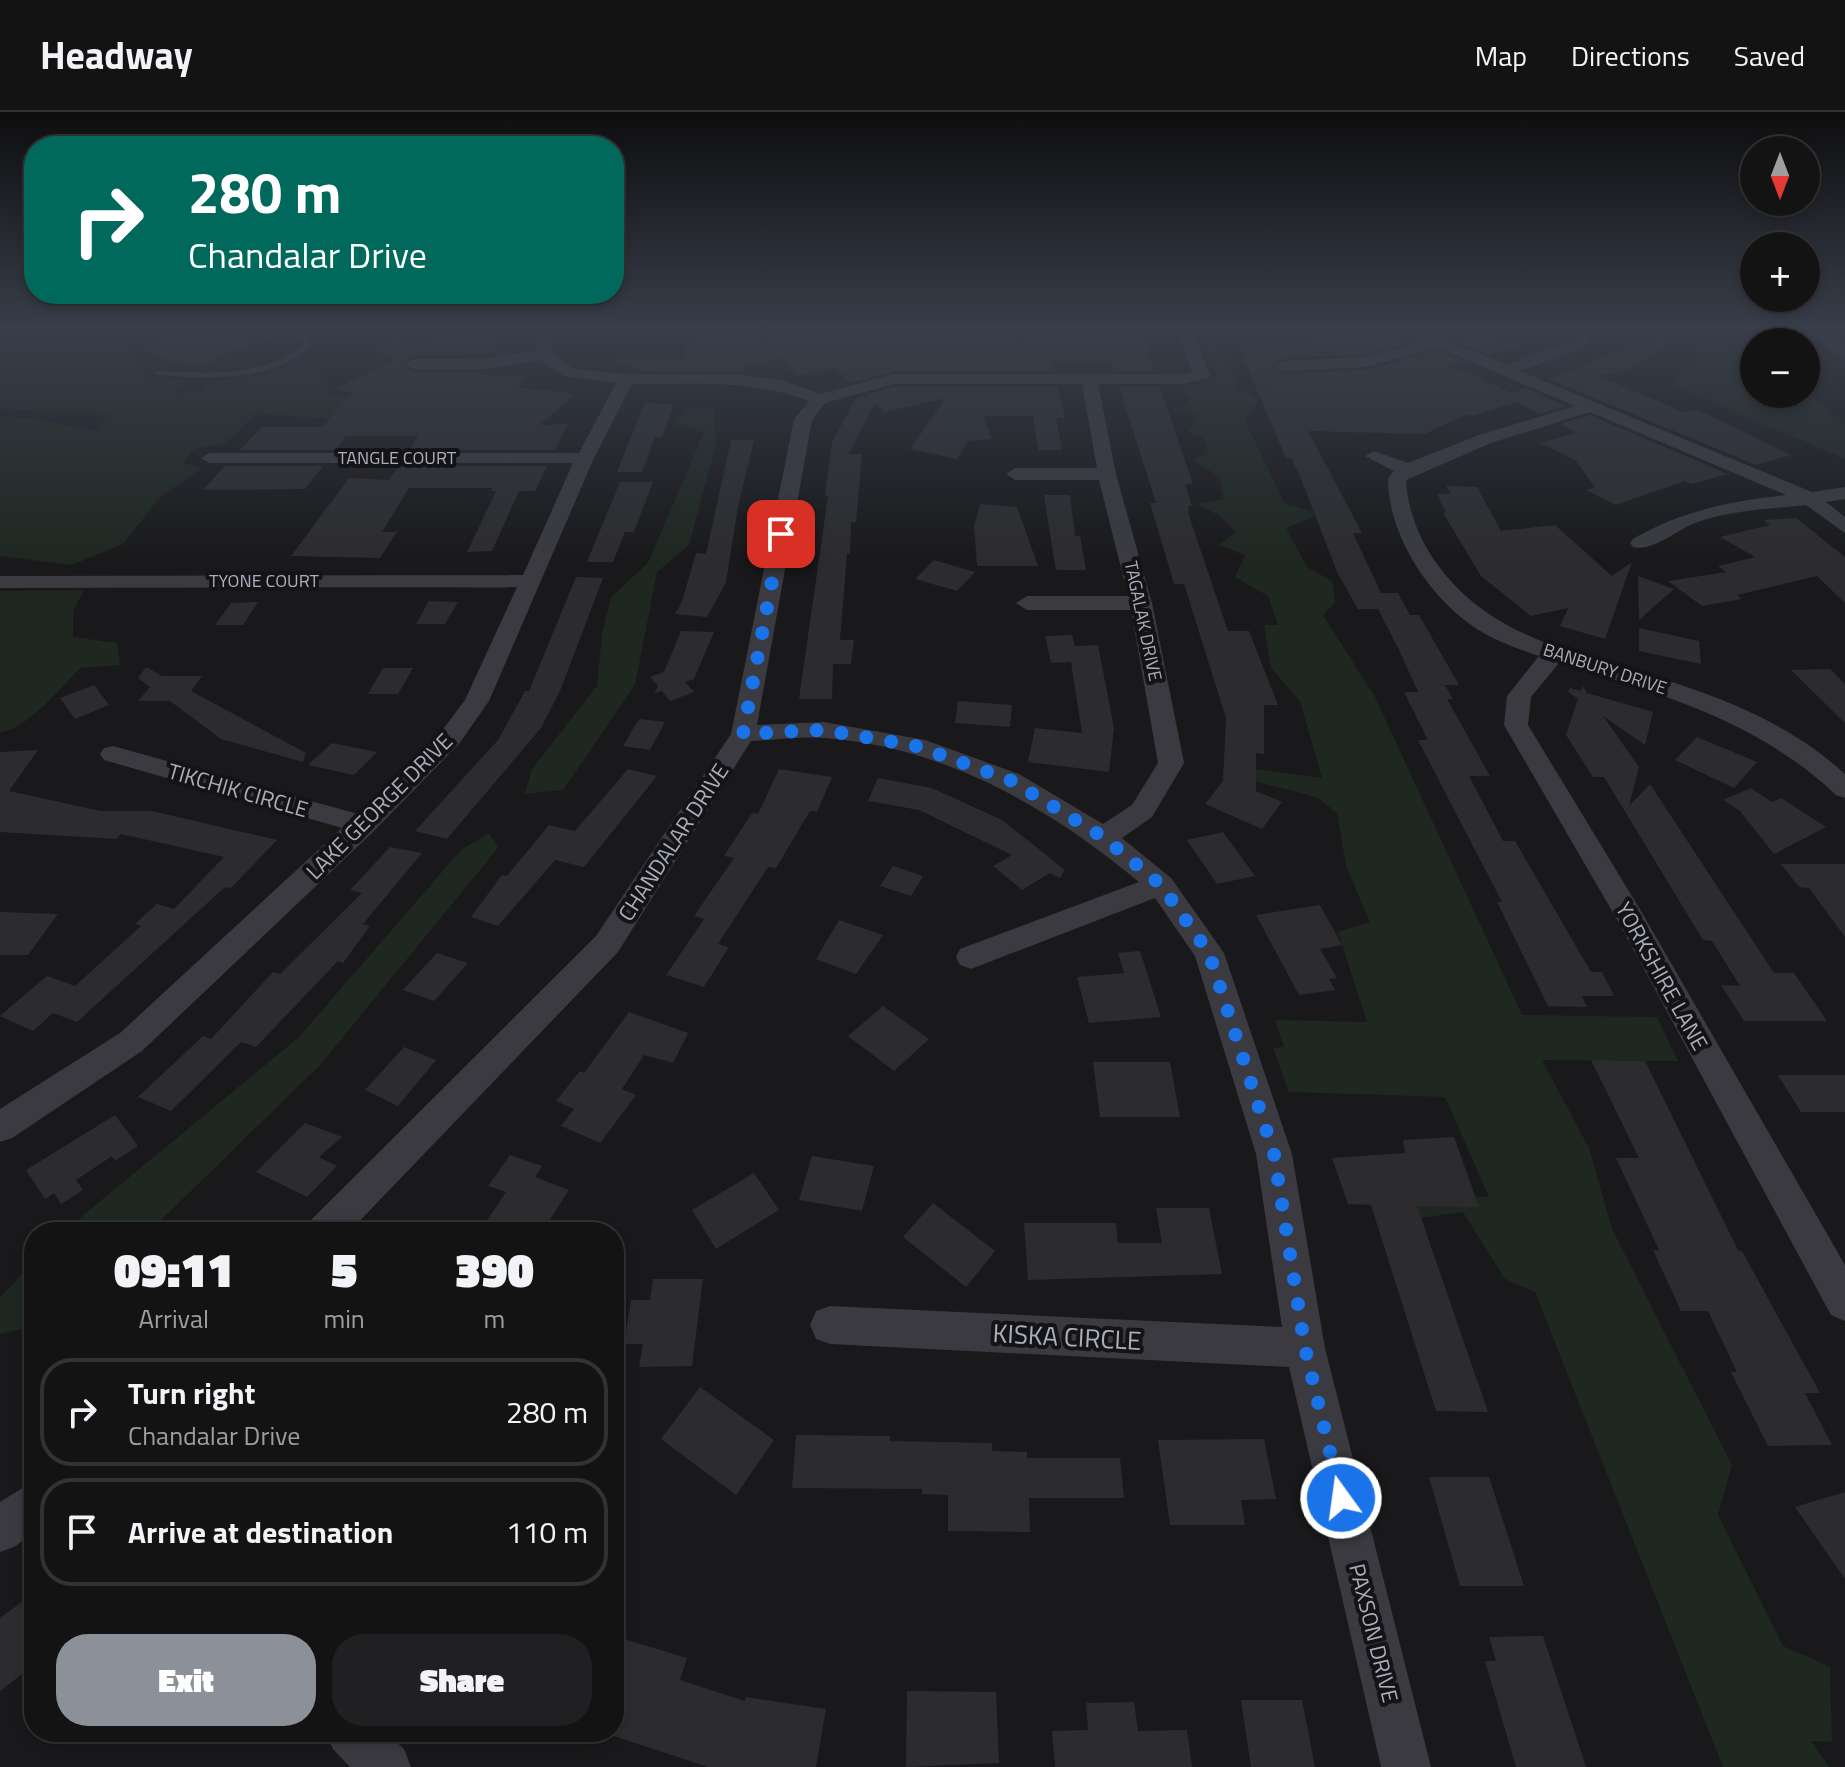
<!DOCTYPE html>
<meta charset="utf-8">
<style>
:root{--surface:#131314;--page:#202022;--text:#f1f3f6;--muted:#9d9ea0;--line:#323234;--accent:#8c9099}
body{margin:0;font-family:"Titillium Web",sans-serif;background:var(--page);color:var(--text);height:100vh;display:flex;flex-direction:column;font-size:30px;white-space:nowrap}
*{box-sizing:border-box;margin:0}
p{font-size:26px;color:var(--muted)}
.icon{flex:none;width:44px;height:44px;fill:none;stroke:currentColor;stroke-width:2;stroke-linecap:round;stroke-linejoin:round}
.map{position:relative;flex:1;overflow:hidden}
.details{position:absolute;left:24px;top:1110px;width:600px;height:520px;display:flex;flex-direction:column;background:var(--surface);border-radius:32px;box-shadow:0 4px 12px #0003,0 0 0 2px var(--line)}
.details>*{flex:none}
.banner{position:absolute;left:24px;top:24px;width:600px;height:168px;border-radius:32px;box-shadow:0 4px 12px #0003,0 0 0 2px var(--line);background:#00695c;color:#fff;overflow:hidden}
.needle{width:52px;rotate:180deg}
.controls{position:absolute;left:1740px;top:24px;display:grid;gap:16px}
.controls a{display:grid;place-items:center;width:80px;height:80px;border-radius:50%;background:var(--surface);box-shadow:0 4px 12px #0003,0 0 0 2px var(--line);font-size:40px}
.pin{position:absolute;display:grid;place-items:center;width:68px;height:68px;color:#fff;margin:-34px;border-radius:16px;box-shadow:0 4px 12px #0006}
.me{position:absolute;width:88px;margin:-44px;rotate:346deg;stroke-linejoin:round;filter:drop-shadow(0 0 6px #0008)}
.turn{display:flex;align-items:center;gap:28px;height:168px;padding:0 32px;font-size:36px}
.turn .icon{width:104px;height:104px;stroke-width:2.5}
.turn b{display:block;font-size:56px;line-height:68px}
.eta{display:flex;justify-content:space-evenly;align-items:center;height:136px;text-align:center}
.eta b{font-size:48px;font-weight:800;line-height:56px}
.primary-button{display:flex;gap:16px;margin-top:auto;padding:16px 32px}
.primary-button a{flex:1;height:92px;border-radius:32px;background:var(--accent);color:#fff;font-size:32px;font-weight:800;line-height:92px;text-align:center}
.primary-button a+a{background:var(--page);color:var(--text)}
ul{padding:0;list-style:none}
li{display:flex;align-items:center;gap:24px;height:108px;margin:0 16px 12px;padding:0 16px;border:4px solid var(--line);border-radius:32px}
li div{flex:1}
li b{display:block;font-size:30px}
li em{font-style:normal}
header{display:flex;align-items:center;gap:48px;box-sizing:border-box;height:112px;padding:0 40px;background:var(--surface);border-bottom:2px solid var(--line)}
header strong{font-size:38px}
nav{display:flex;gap:44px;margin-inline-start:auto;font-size:28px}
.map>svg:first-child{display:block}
</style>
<header>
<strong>Headway</strong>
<nav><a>Map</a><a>Directions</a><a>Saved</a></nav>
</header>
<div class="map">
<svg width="1845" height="1655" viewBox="0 0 1845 1655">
<rect width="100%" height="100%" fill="#19191b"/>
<g fill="#1e2720">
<path d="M0,217h120l11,24 10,9 2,16 41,2 -11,13 26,-1 17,-11 51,-7 31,-14 -7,11 35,2 2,22 63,7 -59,17 -76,-6 -30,30 -32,6 -10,14 18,5 -42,29 -37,47 -51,21 -72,-9v-139l29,1 68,13 10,-17 -107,-5z"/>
<path d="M1197,217h17l21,45 1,16 12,2 10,9 -14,18 41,85 28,7v6l-27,11 21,39 25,14 3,21 -12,13 52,82 147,318 135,2 21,44 -136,-1 47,88 23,81 120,236 -14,50 65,131 47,21 2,75 -21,-1 18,26h-106l-188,-475 -30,-13 -42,-67 -86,12 3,-29 109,2 -44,-100 -156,-5 -16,-44 11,-1 -9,-27 92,2 -29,-90 32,-10 -24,-56 -9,-53 -21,-16 -82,-21 7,-9 81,11 -22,-77 -29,-33 -7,-43h14l-10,-29 -33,-19 10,-22 -26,-10 17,-13 -16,-16 -23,-12 26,-5 -3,-21 -28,-19 16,-5 -3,-15 -18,-8 10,-10 -5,-10h-24l21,-8 -7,-16 33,-6 1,-8z"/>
<path d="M1680,217h56l17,12 1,53 52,-2 39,32v35l-174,-75 26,-25 -7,-22z"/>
<path d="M714,297l2,36 -27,100 -32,27 -22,113 -72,105 -38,4 7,-25 65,-83 5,-52 9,-37 37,-34 56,-131 -27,-7 6,-15z"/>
<path d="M84,478l-11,21v26l44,6 3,22 -40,3c-18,18 -54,63 -80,64v-141z"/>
<path d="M489,721l9,15 -178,217 -171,167h-86l236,-195 162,-187z"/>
<path d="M34,1150v64l-34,8v-37z"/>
</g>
<g fill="#2c2c2f">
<path d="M178,217l8,4h87l1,6 -58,17 -8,8 -37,-1 -26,-16 19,-16z"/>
<path d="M691,217h452l11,42h-40l-3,-8h-58l2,8h-161l-43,12 -16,-15 -38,8 -21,-21 -11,12 -19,-2 -3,7 -101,-1 -25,-8 1,-5 64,1z"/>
<path d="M1351,217h45l19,12 -49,13 -83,4 -11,9 11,7 84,-4 70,-20 28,12 -14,4 61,27 13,-5 41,18 -27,8 -22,-12 -45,14 -5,-2 -42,20 -117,-3 54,102h-9l28,60h17l12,22h9l40,70h-14l8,14h-6l43,77h-21l34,65h12l76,131h11l12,24h-32l5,11 -39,-1 -51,-104h5l-84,-162h10l-24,-48h14l-18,-40 -22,-43h-20l-21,-37 -37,-96 -9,-18h-5l-51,-120h38l2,4z"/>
<path d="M1426,217h60l37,17 -33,9z"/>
<path d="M508,218l-16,24 -79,2 -11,9 11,7h68l-2,3 48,2 -9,10 57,7 -35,31 28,-1 -13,26h-146l9,-14h-72l-11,14h-95l22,-23h61l28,-34 -16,-4 56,-28 -22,-20 33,-8 19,16 9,-16z"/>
<path d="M1669,219l5,9 -46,30 -30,6 86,36 14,-2 93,45 -35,10 -208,-86z"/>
<path d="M894,275h164l7,31h-9l6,32h-24l-5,-34h-50l9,23 -24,2 -11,18 -47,-10 36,-51 -62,14 -9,-9 -26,51h13l-6,68h-5l-1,32h-3l-7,86h14l-3,24h-18l-1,35h-33l29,-203 -3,-1 7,-53 24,-44 7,-2 7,4 -5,-5z"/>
<path d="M1119,275h41l33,97h-8l7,22h-4l1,10 39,115h21l29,74h-14v49l-8,-1v38l26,11 -20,27 -57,-25 18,-23 3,-63 -42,-134h-10l-24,-81h6z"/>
<path d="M645,290l29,3 -12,32h-7l-13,35h-25z"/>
<path d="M1590,303l138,59 -37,10 -7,-3 -68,24 -30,-15 9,-3 -20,-27 -35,-17 36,-10 -16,-9z"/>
<path d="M731,328h23l-16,66 -12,76 -19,35 -32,-3 7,-13 14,-48 10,1z"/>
<path d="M225,354h98l-18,23 -102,1z"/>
<path d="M399,354h148l-12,25h-16l-27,60 -25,1 29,-61h-5l2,-3h-84l-27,44h15l-17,26 -89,-2 58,-78 40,2z"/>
<path d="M620,370h33l-19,50h-9l-12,30h-26z"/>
<path d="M1446,374l31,1 24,44 54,-6 57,51 20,-14 -27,77 -45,-13 8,-18 -37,8 -50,-40 -38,-63h3l-9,-19h14z"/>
<path d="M1044,383h26l5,41h5l6,34h-29l-2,-4z"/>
<path d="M980,392l37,3 21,59h-61l-3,-40z"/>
<path d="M1796,406l49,39v46l-28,-27 -80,19 5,4 -40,7 -34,-25 58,-9 -8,-6 37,-9 -35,-20 50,-12 -6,-5z"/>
<path d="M934,448l41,12 -18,19 -42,-12z"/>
<path d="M1638,464l36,13 -35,31z"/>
<path d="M576,465l27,1 -43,113 -19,37 -94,111 -32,-8 83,-91 27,-49h4z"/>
<path d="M429,489l29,1 -13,22h-29z"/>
<path d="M258,490l-15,23h-28l16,-22z"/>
<path d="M1639,516l60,13 2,23 -62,-13z"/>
<path d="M681,519l33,1 -20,47 -9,3 9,10 -24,9 -8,-10 -8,3 4,-8 -8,-9 14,-5z"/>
<path d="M1072,523l3,11 23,-1 16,83 -5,44 -81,-10 7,-34 47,5 -11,-71 -20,1 -6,-27z"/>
<path d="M146,555l16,9h40l-11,15 115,62 -3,9 -82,-23 -51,-38h-32l12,-14 -12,-9z"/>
<path d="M383,556h30l-15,26h-30z"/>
<path d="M1830,557l15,15v39l-54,-53z"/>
<path d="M94,573l15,20 -34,14 -15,-21z"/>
<path d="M1583,574l4,7 66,19 -8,33 -42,-29 36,51 -10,39 21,-22 124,189h20l33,48h-83l-23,-36 19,1 -28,-45 -9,-1 -99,-163h-11l-27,-42 12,-36 -10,-7 2,-4 11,3z"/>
<path d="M958,589l54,4 -2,22 -55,-4z"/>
<path d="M639,607l26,3 -15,28 -27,-4z"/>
<path d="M1697,625l60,25 -23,26 -59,-28z"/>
<path d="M332,631l45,9 -23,23 -46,-10z"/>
<path d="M38,638l-29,41 92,20h51l125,29 -46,48 -6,-1 -148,135 -24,-9 -20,18 -33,-15 47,-40 28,10 66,-60 -6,-2 22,-20 17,5 50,-52 -103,-23 -5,5 -116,-7v-80z"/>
<path d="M628,657l29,7 -73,91 -29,-7 -57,66 -27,-9 31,-42 5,1 42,-51 26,6z"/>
<path d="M779,657l53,8 -15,35 -7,-1 -34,57 -8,-1 -50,77 11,3 -25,40 -38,-12 38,-56 -10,-3 40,-58 -10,-2 28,-43 6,1z"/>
<path d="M878,666l54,10 70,32 63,50 -5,8 -10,-5 -28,17 -29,-24 19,-11 -93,-45 -51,-9z"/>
<path d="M1751,676l21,14 9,-4 45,29 -52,27 -34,-43 -17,-11z"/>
<path d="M1223,720l32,44 -38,8 -30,-44z"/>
<path d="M390,735l32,6 -59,71 7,2 -27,37 -5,-2 -82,86 -15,-5 -70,69 -33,-14 65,-61 8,3 62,-67 7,2 82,-81 -12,-3z"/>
<path d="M1781,752h64v73l-36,-49 -10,-1z"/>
<path d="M893,754l30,10 -12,20 -31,-10z"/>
<path d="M1320,793l22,40 -22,4 17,29 -8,1 6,11 -36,5 -43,-80z"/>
<path d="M0,800l58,2 -30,41h-28z"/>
<path d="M839,808l44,15 -27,39 -40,-15z"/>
<path d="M1140,839l21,66 -72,6 -12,-46 47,-4 -6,-20z"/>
<path d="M437,841l31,10 -34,38 -31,-11z"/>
<path d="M883,894l46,33 -35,32 -46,-35z"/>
<path d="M629,900l59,21 -15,30 -29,-8 -22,34 14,6 -36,48 -39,-17 13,-17 -18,-8 24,-30 4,2z"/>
<path d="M404,935l32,13 -38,46 -33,-16z"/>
<path d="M1591,948l54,1 93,189 4,1 78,142h-15l27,52 -64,1 -37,-74h6l-29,-61h-27l-28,-61h6l-43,-92h23z"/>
<path d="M1093,950h77l10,55h-80z"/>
<path d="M1778,963h67v37h-44z"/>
<path d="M115,1003l23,31 -23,15 -3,-5 -36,24 7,10 -22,14 -7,-11 -9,6 -19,-29z"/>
<path d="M305,1011l37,14 -23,20 18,9 -30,31 -51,-25z"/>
<path d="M1454,1025l25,70 -62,-1 71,206 -52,-1 -65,-206 -23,-1 -16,-46 73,-5 -2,-13z"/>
<path d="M510,1043l32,11 -7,11 34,13 -27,42h-63l27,-40 -18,-6z"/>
<path d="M812,1044l62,10 -12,45 -63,-11z"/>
<path d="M754,1061l25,37 -63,39 -24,-39z"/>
<path d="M933,1091l62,48 -29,36 -63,-50z"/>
<path d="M1156,1096h53l13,66 -194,6 -4,-57h92l2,20h44z"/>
<path d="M653,1167h50l-11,87 -53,1 4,-23h-19l7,-44h19z"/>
<path d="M700,1275l74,53 -38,55 -75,-56z"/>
<path d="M796,1323l94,1v5l102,2v8l35,1v6h93l4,40h-95l1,34 -82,-1v-36l-26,-1v-5l-130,-1z"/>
<path d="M1264,1327l12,60 -35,1 4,25h-75l-12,-85z"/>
<path d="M1429,1365h60l35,109h-64z"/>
<path d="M1845,1380v87l-50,-72z"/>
<path d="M34,1481v72l-34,26v-73z"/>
<path d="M614,1524l73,22 -7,22 65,21 1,-4 80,12 -10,58h-108l-94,-31z"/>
<path d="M1543,1524l43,131h-70l-31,-106h11l-7,-24z"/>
<path d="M907,1579l89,1 3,71 -93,4z"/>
<path d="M1241,1588h61l13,67h-64z"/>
<path d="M1134,1590l4,29 49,-1 5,37h-137l-3,-36 36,-1 -2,-27z"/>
</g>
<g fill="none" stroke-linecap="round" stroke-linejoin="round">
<path fill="#3a3a40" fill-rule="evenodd" d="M291,217c12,0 15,6 21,16 -42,39 -101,33 -154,30l-4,-2 4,-2c53,2 102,8 146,-27l-4,-8z"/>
<g fill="#3a3a40" fill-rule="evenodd">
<path d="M539,217h14l-2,24 23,16 52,5h110l46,6 38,14 74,-20h291l8,-2 -18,-43h16l19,46 -2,3 -23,6h-87l18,90 36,129 32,160 -32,54 -30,21 49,40 53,75 68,201 33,194 106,419h-50l-92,-400 -459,-23 -14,-5 -6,-14 6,-14 14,-5 452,21 -26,-173 -61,-198 -40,-58 -184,71 -11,-4 -4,-8 4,-8 179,-67c-90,-75 -195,-135 -314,-144 -24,-2 -50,2 -74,3l-133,211 -269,280h-44l6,-12 285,-284 135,-202 63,-315 15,-18c-57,-22 -117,-17 -177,-17l-38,74 -105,243 -30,43 -86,88 -231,219 -130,87 -12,4v-33l120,-76 222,-205 -238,-68 -4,-6 4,-6 9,-2 245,68 83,-82 24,-32 52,-113 -517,1v-12l523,-1 50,-112h-363l-9,-5 9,-5h369l37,-70 -52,-7 -24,-16 -58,9h-69l-8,-5 8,-5h69l54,-8zM894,272h188l15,84h-82l-9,6 9,6h84l29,116h-101l-11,7 11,7h104l27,153 -26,42 -29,19 -84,-50 -94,-34 -101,-18 -67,3 55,-305 13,-17z"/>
<path d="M1399,217h20l87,36 67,-24 9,-12h14l-12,18 -64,24 292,121 33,-5v12l-19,3 19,15v16l-39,-28c-37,4 -76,5 -111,18 -18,7 -43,29 -62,24l-3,-4 3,-4c48,-28 97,-38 153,-44l-196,-83 -99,31 -85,37c2,31 13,59 31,84 61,83 154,89 244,121 60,20 117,46 164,89v24l-9,-3c-78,-74 -176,-102 -277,-132l-28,34 -3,28 113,186 204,354v56l-14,-6 -212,-392 -115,-198 3,-29 32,-40c-21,-7 -43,-15 -62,-27 -48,-31 -89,-94 -89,-151l6,-7 -29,-15 9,-5 34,12 71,-28 96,-29 -138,-59 -70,20 -84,4 -8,-5 8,-5 83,-4 57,-15z"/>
<path d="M1802,217h18l25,17v12z"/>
<path d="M34,1369v50l-18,15 -16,6v-50z"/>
<path d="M325,1620h61l18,17 7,18h-61l-17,-18z"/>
</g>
</g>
<linearGradient id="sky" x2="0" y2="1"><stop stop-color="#0e0e0f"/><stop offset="0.48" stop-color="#383e4a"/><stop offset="1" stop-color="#383e4a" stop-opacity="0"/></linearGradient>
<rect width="1845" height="449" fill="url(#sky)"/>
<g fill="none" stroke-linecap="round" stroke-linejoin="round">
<path stroke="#1a73e8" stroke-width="14" stroke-dasharray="0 25.2" d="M781,422l-38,200 81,-4 92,16 94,34 93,57 58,48 48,68 65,201 31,194 36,150"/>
</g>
<g text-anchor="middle" stroke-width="8" stroke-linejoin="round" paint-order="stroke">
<g font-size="18" fill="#abafbb" stroke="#141416">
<text x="397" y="352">TANGLE COURT</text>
<text x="264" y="475">TYONE COURT</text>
<text transform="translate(1143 509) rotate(78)" y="6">TAGALAK DRIVE</text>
<text transform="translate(1605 557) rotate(18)" y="6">BANBURY DRIVE</text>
</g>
<g font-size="22" fill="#abafbb" stroke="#141416">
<text transform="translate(238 678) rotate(16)" y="8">TIKCHIK CIRCLE</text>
<text transform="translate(379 694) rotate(-45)" y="8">LAKE GEORGE DRIVE</text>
<text transform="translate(673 730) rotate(-57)" y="8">CHANDALAR DRIVE</text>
<text transform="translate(1662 864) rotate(61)" y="8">YORKSHIRE LANE</text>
<text transform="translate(1374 1521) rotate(76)" y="8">PAXSON DRIVE</text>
</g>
<g font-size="26" fill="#abafbb" stroke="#141416">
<text transform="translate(1067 1225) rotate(3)" y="9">KISKA CIRCLE</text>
</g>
</g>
</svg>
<div class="controls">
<a><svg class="needle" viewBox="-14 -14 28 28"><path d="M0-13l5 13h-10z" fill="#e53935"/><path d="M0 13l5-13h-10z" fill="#9d9ea0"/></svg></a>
<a>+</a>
<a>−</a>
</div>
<div class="pin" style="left:781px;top:422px;background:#d93025"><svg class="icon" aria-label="arrive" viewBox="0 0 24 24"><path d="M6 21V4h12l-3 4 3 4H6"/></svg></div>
<svg class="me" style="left:1341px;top:1386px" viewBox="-20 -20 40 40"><circle r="17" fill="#1a73e8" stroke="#fff" stroke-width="3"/><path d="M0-11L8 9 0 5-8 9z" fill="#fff"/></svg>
<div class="banner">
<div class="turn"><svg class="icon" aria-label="right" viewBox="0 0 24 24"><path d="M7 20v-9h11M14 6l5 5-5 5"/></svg><div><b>280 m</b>Chandalar Drive</div></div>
</div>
<section class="details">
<div class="eta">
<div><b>09:11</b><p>Arrival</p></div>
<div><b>5</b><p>min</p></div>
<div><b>390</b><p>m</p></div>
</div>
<ul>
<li><svg class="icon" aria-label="right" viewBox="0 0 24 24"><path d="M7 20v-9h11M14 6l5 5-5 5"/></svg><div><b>Turn right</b><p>Chandalar Drive</p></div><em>280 m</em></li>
<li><svg class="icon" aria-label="arrive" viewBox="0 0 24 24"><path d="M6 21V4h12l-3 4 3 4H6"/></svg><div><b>Arrive at destination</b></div><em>110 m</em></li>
</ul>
<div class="primary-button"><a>Exit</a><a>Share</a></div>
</section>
</div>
